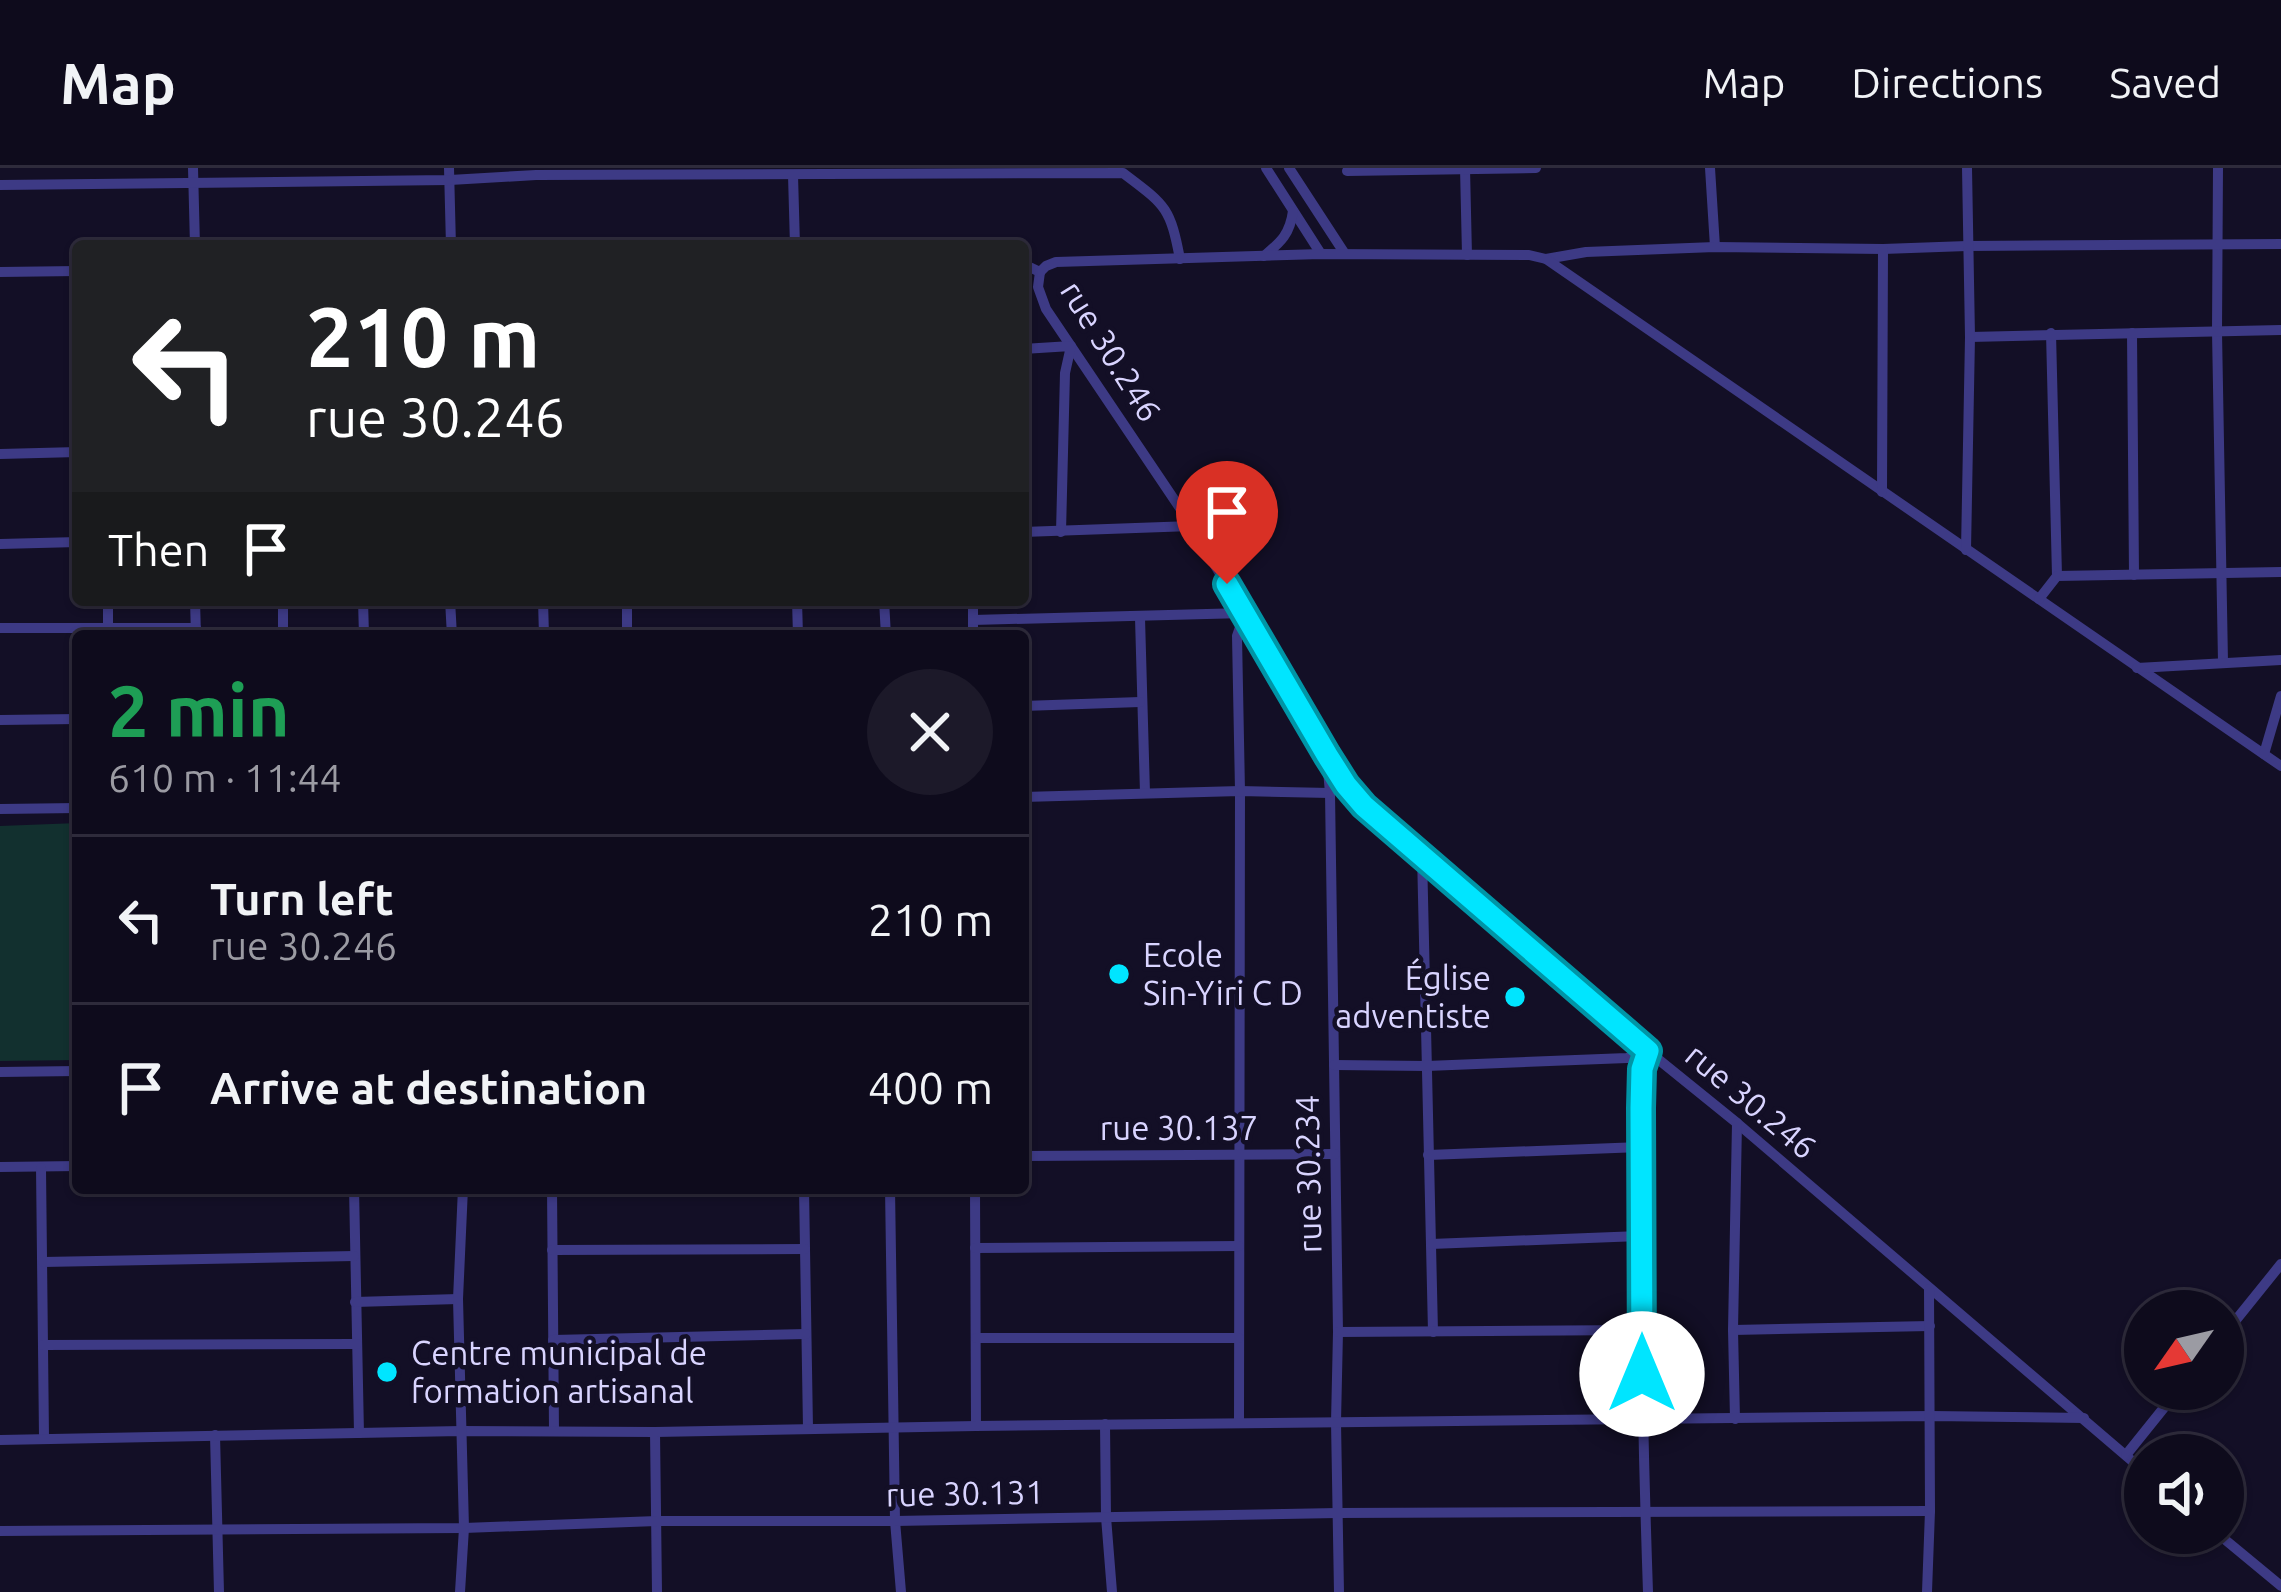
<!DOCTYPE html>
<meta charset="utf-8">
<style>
:root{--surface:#0e0b1c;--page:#1c1929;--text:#f1f3f6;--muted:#9b9ba3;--line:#2e2b3b}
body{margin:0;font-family:Ubuntu,sans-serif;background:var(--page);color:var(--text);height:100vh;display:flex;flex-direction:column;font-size:45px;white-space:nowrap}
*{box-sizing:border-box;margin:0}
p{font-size:39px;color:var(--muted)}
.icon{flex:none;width:66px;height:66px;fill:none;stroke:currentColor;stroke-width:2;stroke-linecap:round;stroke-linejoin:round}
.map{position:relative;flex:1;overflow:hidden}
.details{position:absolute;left:72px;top:462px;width:957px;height:564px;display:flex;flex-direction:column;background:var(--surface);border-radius:12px;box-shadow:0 3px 9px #0004,0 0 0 3px var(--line)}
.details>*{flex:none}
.guide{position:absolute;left:72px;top:72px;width:957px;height:366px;border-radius:12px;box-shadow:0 3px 9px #0004,0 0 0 3px var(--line);background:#202124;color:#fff;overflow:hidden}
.needle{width:78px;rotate:236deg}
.tools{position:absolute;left:2124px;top:1122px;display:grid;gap:24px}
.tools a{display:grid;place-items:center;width:120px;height:120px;border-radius:50%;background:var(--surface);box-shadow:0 3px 9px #0004,0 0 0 3px var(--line);font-size:60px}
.pin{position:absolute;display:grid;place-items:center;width:102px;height:102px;color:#fff;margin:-123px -51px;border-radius:50% 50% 50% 0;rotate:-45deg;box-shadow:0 0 12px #0007}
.pin .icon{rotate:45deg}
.me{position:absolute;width:132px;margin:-66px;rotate:0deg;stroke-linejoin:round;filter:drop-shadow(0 0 9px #0008)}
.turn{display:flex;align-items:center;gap:42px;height:252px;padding:0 36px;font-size:54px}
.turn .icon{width:156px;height:156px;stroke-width:2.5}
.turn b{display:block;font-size:84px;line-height:102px}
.then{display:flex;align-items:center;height:114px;padding:0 36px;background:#0003;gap:24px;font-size:45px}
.round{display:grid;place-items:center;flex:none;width:126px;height:126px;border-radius:63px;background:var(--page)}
.overview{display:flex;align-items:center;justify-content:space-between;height:204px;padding:0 36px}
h1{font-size:72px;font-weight:700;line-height:90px;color:#1e9e55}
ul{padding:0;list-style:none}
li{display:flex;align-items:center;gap:36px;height:168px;padding:0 36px;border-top:3px solid var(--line)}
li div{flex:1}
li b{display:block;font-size:45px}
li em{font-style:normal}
header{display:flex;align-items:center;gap:72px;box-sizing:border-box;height:168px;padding:0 60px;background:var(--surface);border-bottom:3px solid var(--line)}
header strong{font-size:57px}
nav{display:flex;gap:66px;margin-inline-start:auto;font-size:42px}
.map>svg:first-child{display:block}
</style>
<header>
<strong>Map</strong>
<nav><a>Map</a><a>Directions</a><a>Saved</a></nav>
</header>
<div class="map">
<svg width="2281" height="1424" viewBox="0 0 2281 1424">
<rect width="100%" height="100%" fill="#130f26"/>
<path fill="#12302f" d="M78,655v237l-78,1v-235z"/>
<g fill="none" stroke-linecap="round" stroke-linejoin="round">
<g stroke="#3d3a85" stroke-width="10">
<path d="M193,0l2,78"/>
<path d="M449,0l2,78"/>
<path d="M1266,0l55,86"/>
<path d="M1289,0l56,86"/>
<path d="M1465,0l2,87"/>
<path d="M1710,0l5,79"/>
<path d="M2218,0l-1,164 6,330"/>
<path d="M1347,3l189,-3"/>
<path d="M793,7l2,71"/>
<path d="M0,17l450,-5 86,-5 587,-2c42,32 47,33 57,86"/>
<path d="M1264,88c17,-14 26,-22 29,-45"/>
<path d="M1546,91l40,-7 129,-5 168,2 84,-3 314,-2"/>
<path d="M1023,96l17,8"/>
<path d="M0,104l78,-1"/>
<path d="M1040,104l-2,15 8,22 146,217 134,229 20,30 18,21 284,245 89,72 408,349"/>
<path d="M1040,104l6,-6 10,-4 265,-8 208,1 17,4 735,507"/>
<path d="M2051,165l6,243"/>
<path d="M2132,165l2,242"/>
<path d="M1970,169l311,-7"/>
<path d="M1023,181l48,-3 -6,27 -4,159"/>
<path d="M0,286l78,-2"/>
<path d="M1882,324l1,-243"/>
<path d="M1023,364l169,-6"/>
<path d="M0,376l78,-2"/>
<path d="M1966,382l4,-213 -3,-169"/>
<path d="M2039,431l18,-23 224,-4"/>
<path d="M108,432v26"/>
<path d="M195,432l1,36"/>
<path d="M363,432l1,36"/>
<path d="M450,432l2,36"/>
<path d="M543,432l1,36"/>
<path d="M797,432l1,36"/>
<path d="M884,432l2,36"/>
<path d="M973,432v36"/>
<path d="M1140,450l5,175"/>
<path d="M973,452l272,-7 -8,23 3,155 -1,632"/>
<path d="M0,460h196"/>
<path d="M283,468v-36"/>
<path d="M627,468v-36"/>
<path d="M2137,500l144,-8"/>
<path d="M1023,538l117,-4"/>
<path d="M0,552l78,-1"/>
<path d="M2264,586l17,-58"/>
<path d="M1327,591l3,34 8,539 -2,90 3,170"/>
<path d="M1023,629l217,-6 90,2"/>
<path d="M0,641l78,-1"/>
<path d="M1422,686l11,478"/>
<path d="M1334,897l93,1 200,-8 21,-7"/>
<path d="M0,904l78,-1"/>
<path d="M1428,987l213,-8"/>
<path d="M1023,988l312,-2"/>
<path d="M0,999l78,-1"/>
<path d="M41,1000l3,269"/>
<path d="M354,1020l5,245"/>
<path d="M552,1020l2,243"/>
<path d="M804,1020l4,240"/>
<path d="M890,1020l5,333 6,71"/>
<path d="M975,1020l1,238"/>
<path d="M1431,1076l209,-8"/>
<path d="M975,1080l264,-2"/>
<path d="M552,1082l253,-1"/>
<path d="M43,1094l311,-6"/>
<path d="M355,1134l103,-3"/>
<path d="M1733,1162l197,-4"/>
<path d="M1338,1164l303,-2"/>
<path d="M2223,1168l58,-72"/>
<path d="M976,1170h263"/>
<path d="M553,1172l253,-6"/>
<path d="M43,1177l314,-1"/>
<path d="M1735,1251l-2,-89 4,-207"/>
<path d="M1105,1256l1,93 6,75"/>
<path d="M655,1264l2,160"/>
<path d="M215,1267l4,157"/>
<path d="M0,1272l461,-9 194,1 321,-6 955,-10 153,2"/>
<path d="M2126,1287l53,-66"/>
<path d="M0,1363l464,-3 193,-7h238l442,-8 593,-2"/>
<path d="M2217,1365l64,53"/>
<path d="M460,1424l4,-64 -6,-229 5,-111"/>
<path d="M1648,1424c-6,-174 -9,-348 -6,-523l6,-18"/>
<path d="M1927,1424l3,-81 -1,-222"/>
</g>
</g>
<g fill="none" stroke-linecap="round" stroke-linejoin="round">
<defs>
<path id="route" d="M1227,416l100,171 19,30 18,21 284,245 -6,18 -1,39 1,266"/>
</defs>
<use href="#route" stroke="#0095a6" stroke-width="30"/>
<use href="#route" stroke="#00e5ff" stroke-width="21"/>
</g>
<g fill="#00e5ff" stroke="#130f26" stroke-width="4.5">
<circle cx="1119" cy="806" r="12"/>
<circle cx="1515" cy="829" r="12"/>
<circle cx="387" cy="1204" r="12"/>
</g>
<g text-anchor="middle" stroke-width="9" stroke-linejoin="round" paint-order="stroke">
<g font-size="33" fill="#d9d4ff" stroke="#130f26">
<text transform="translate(1111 183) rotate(58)" y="12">rue 30.246</text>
<text transform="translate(1751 933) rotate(40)" y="12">rue 30.246</text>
<text x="1179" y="972">rue 30.137</text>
<text transform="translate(1308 1006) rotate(-91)" y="12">rue 30.234</text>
<text transform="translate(965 1325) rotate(-1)" y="12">rue 30.131</text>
</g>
<g font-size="33" fill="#d9d4ff" stroke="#130f26" text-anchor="start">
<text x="1143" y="799">Ecole<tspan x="1143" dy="38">Sin-Yiri C D</tspan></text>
<text x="1491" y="822" text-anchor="end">Église<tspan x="1491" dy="38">adventiste</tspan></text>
<text x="411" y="1197">Centre municipal de<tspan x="411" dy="38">formation artisanal</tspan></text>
</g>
</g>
</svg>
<div class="tools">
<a><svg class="needle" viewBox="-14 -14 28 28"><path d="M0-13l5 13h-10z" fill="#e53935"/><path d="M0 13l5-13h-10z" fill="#9b9ba3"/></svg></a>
<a><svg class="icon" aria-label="sound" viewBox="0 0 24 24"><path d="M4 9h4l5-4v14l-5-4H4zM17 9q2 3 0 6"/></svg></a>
</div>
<div class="pin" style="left:1227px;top:416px;background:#d93025"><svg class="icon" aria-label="arrive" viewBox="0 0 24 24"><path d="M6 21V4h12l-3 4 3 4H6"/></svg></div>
<svg class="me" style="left:1642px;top:1206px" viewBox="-20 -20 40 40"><circle r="19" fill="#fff"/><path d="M0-13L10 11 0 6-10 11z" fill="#00e5ff"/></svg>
<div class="guide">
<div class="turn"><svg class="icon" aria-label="left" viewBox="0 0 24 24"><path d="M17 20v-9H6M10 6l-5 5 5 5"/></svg><div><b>210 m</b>rue 30.246</div></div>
<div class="then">Then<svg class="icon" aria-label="arrive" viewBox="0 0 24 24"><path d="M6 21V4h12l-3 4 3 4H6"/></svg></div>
</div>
<section class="details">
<div class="overview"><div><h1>2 min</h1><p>610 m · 11:44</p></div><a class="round"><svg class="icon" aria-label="close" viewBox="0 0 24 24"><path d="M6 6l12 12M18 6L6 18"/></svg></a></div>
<ul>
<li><svg class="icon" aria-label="left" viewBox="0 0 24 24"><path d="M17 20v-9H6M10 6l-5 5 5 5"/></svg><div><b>Turn left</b><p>rue 30.246</p></div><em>210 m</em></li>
<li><svg class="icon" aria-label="arrive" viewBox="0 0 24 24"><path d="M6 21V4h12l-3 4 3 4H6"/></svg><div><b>Arrive at destination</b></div><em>400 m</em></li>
</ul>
</section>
</div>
